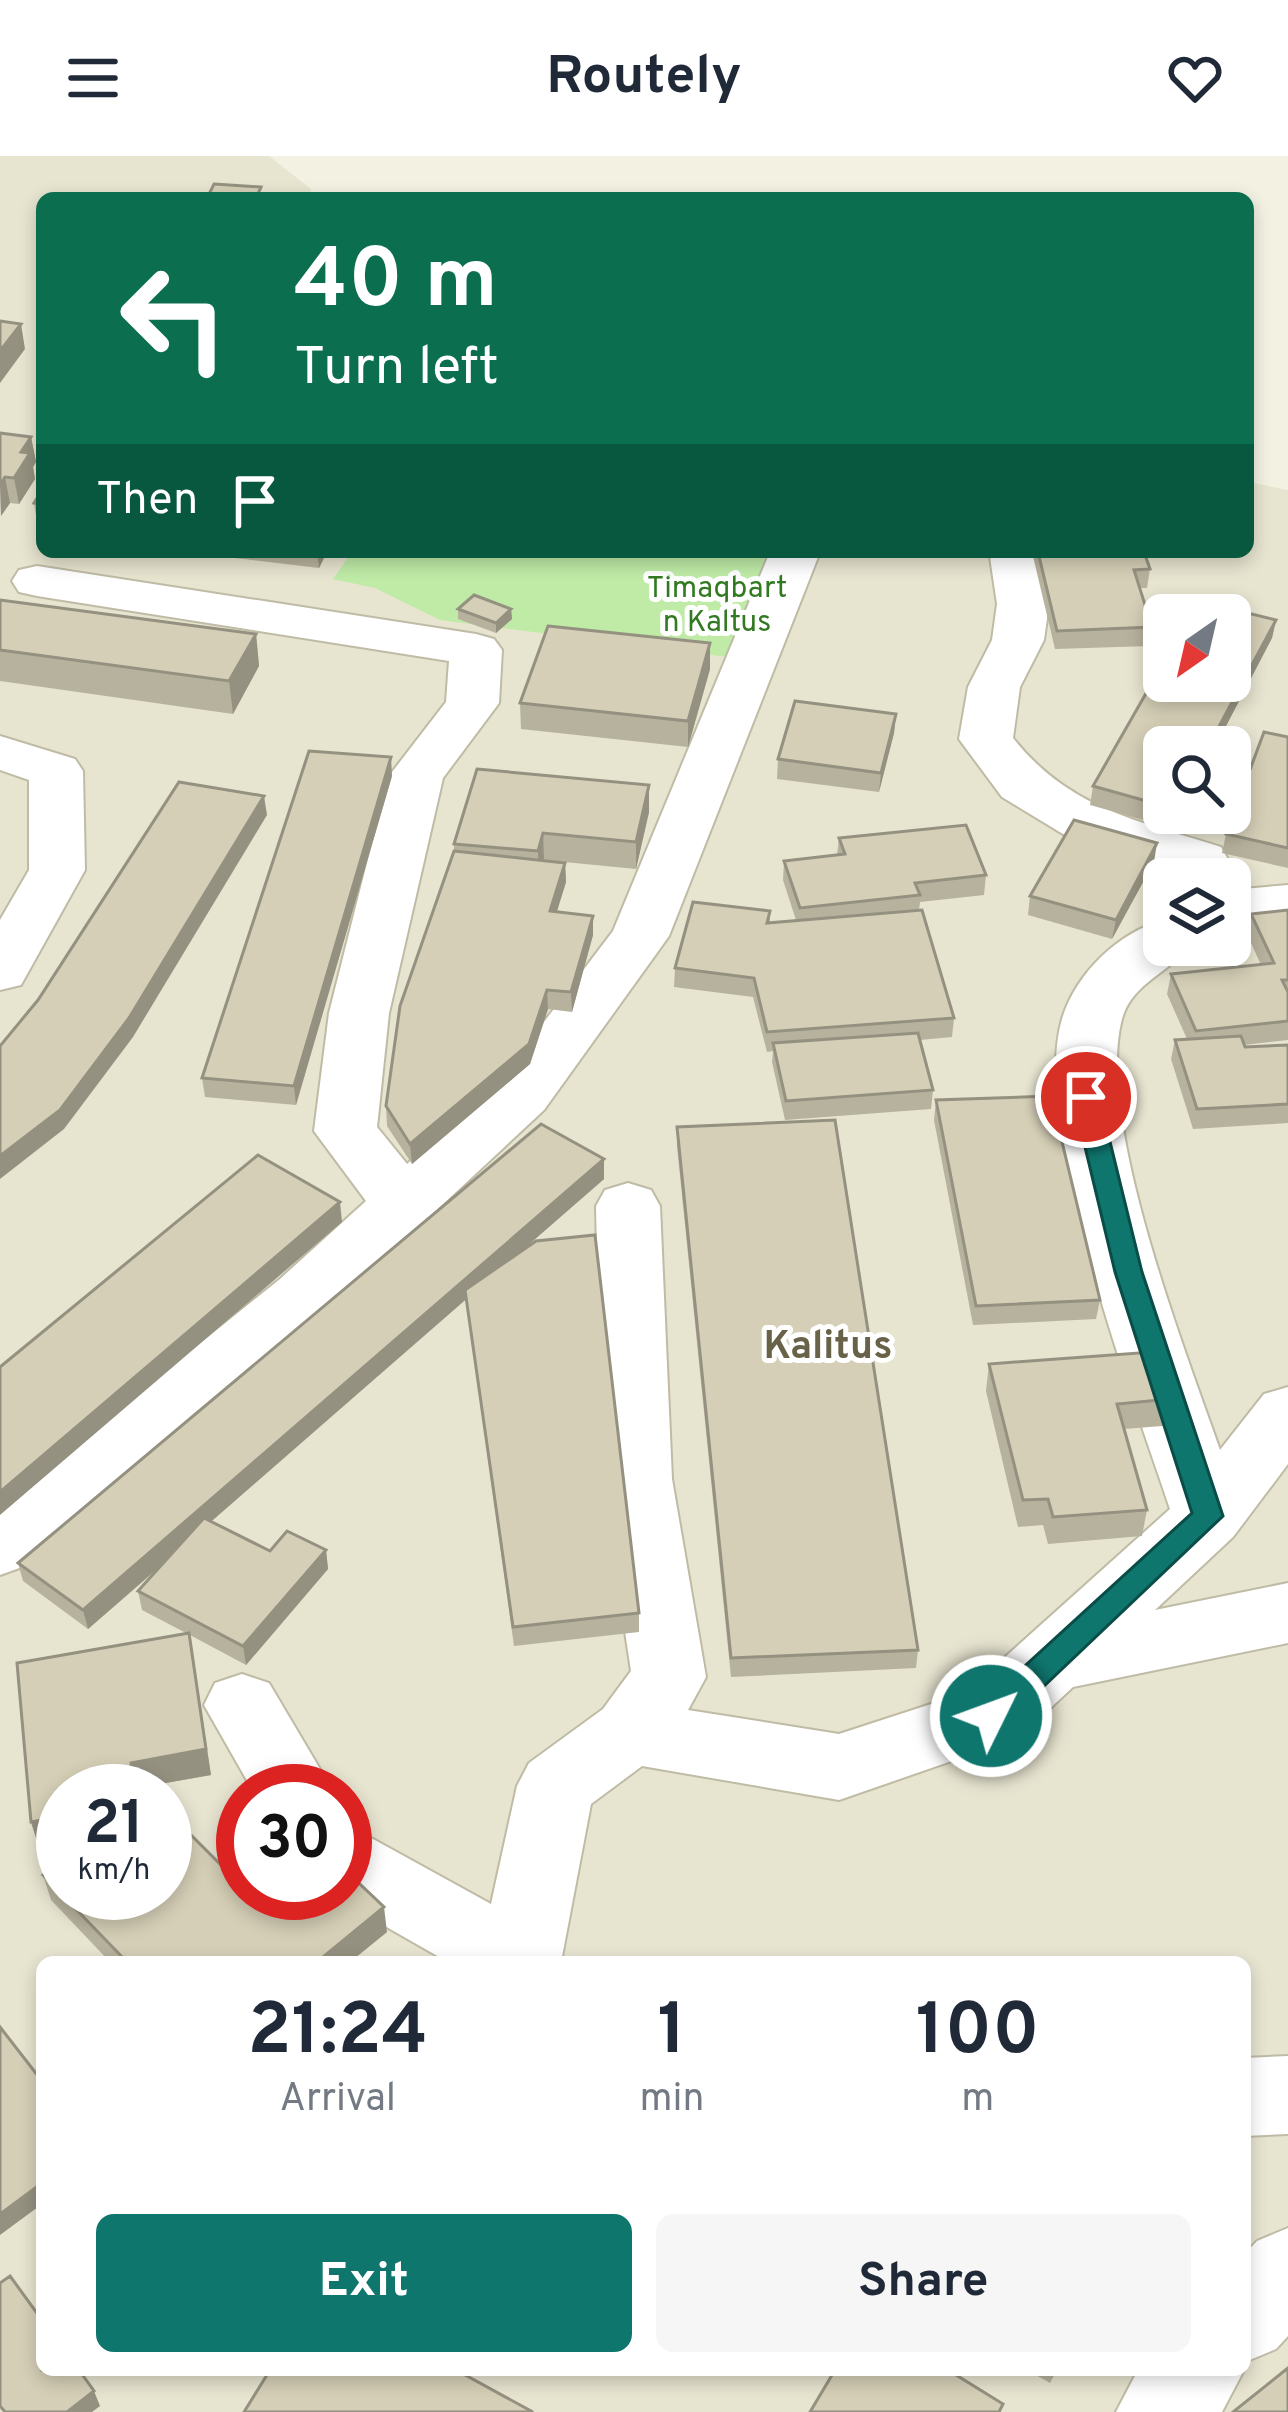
<!DOCTYPE html>
<style>
:root{--surface:#fff;--page:#f6f6f7;--text:#1f2937;--muted:#747a83;--accent:#0f766e}
body{margin:0;font-family:Overpass,sans-serif;background:var(--page);color:var(--text);height:100vh;display:flex;flex-direction:column;font-size:45px;white-space:nowrap}
*{box-sizing:border-box;margin:0}
p{font-size:39px;color:var(--muted)}
.icon{flex:none;width:66px;height:66px;fill:none;stroke:currentColor;stroke-width:2;stroke-linecap:round;stroke-linejoin:round}
.map{position:relative;flex:1;overflow:hidden}
.sheet{position:absolute;left:36px;top:1800px;width:1215px;height:420px;display:flex;flex-direction:column;background:var(--surface);border-radius:18px;box-shadow:0 6px 18px #0003}
.sheet>*{flex:none}
.top-card{position:absolute;left:36px;top:36px;width:1218px;height:366px;border-radius:18px;box-shadow:0 6px 18px #0003;background:#0b6e4f;color:#fff;overflow:hidden}
.needle{width:78px;rotate:214deg}
.fabs{position:absolute;left:1143px;top:438px;display:grid;gap:24px}
.fabs a{display:grid;place-items:center;width:108px;height:108px;border-radius:18px;background:var(--surface);box-shadow:0 6px 18px #0003;font-size:60px}
.speed{position:absolute;left:36px;top:1608px;display:flex;gap:24px;font-size:60px;font-weight:700;text-align:center}
.speed>*{display:grid;place-content:center;width:156px;height:156px;border-radius:50%;background:var(--surface);box-shadow:0 6px 18px #0003;line-height:1}
.speed small{font-size:30px;font-weight:400}
.speed .limit{border:18px solid #d22;background:#fff;color:#111}
.pin{position:absolute;display:grid;place-items:center;width:102px;height:102px;color:#fff;margin:-51px;border:6px solid #fff;border-radius:50%;box-shadow:0 3px 12px #0007}
.me{position:absolute;width:132px;margin:-66px;rotate:48deg;stroke-linejoin:round;filter:drop-shadow(0 0 9px #0008)}
.turn{display:flex;align-items:center;gap:42px;height:252px;padding:0 60px;font-size:54px}
.turn .icon{width:156px;height:156px;stroke-width:2.5}
.turn b{display:block;font-size:84px;line-height:102px}
.then{display:flex;align-items:center;height:114px;padding:0 60px;background:#0003;gap:24px;font-size:45px}
.eta{display:flex;justify-content:space-evenly;align-items:center;height:204px;text-align:center}
.eta b{font-size:72px;font-weight:700;line-height:84px}
.button{display:flex;gap:24px;margin-top:auto;padding:24px 60px}
.button a{flex:1;height:138px;border-radius:18px;background:var(--accent);color:#fff;font-size:48px;font-weight:700;line-height:138px;text-align:center}
.button a+a{background:var(--page);color:var(--text)}
header{display:flex;justify-content:space-between;align-items:center;height:156px;padding:0 60px;background:var(--surface);font-size:54px;font-weight:700}
.map>svg:first-child{display:block}
</style>
<header><svg class="icon" aria-label="menu" viewBox="0 0 24 24"><path d="M4 6h16M4 12h16M4 18h16"/></svg>Routely<svg class="icon" aria-label="heart" viewBox="0 0 24 24"><path d="M12 20l-8-8c-3-5 5-10 8-4 3-6 11-1 8 4z"/></svg></header>
<div class="map">
<svg width="1288" height="2256" viewBox="0 0 1288 2256">
<rect width="100%" height="100%" fill="#f3f1e2"/>
<path fill="#e7e4d0" fill-rule="evenodd" d="M0,0h269l42,33v9h-269v354h1206v-70l40,8v1922h-1288zM1164,459h66v66h-66zM1164,591h66v66h-66zM1164,723h66v66h-66zM63,1635h102v102h-102zM243,1635h102v102h-102zM42,1806h1203v408h-1203z"/>
<path fill="#bfeba7" d="M352,396h443l-43,108 -312,-40 -65,-32 -42,-9z"/>
<g fill="none" stroke-linecap="round" stroke-linejoin="round">
<defs>
<g id="minor">
<path d="M770,396h50l-151,384 -125,174 -218,203 -301,253 -25,9v-70l280,-226 86,-78 -52,-70 15,-118 60,-237 57,-74 3,-41 -412,-65 -18,-4 -7,-11 7,-11 18,-4 439,68 18,5 8,11 -3,53 -56,75 -54,235 -12,114 30,37 93,-84 113,-149z"/>
<path d="M993,396h44l3,5 9,47 -5,36 -24,47 -7,51c56,71 126,83 208,109l18,32 -8,11 57,-5v36l-58,6v-48h-49l-3,-7 -115,-38 -61,-37 -43,-58 9,-52 24,-47 5,-36 -7,-47z"/>
<path d="M0,580l75,23 8,12 2,99 -64,115 -21,5v-70l29,-50v-90l-29,-10z"/>
<path d="M1164,764v25h25c-18,28 -57,37 -67,74 -27,100 63,331 98,431l44,-56 24,-7v77l-55,73 -78,73 133,-27v60l-215,44 -55,51 -179,62 -197,-34 -51,38 -30,158h-113l-121,-69h18v-64l28,10 118,65 26,-118 12,-23 74,-54 28,-38 -29,-192 -6,-273 9,-16 23,-7 23,7 9,16 12,273 34,198 -18,33 151,24 126,-41 205,-184c-37,-112 -140,-382 -108,-490 14,-46 57,-87 102,-99z"/>
<path d="M242,1518l27,9 64,108h-80l-49,-86 11,-22z"/>
<path d="M1288,1900v78l-43,2v-78z"/>
<path d="M1288,2072v108l-12,13 -31,13v-108l12,-13z"/>
<path d="M1138,2214h106l-22,42h-106z"/>
</g>
</defs>
<use href="#minor" stroke="#bfbba5" stroke-width="4"/>
<use href="#minor" fill="#fff" fill-rule="evenodd"/>
</g>
<g fill="#b7b29d">
<path d="M0,277l31,4 5,25 -3,5 2,12 -16,25 -9,-1 -9,13z"/>
<path d="M42,334v45h-3l-5,-32z"/>
<path d="M184,396h143l-8,16z"/>
<path d="M1032,396h112l6,17 -3,19h-7l12,39 -2,19 -95,3z"/>
<path d="M0,444l256,34 3,32 -26,48 -233,-33z"/>
<path d="M458,453h53l1,10 -16,14 -38,-14z"/>
<path d="M1276,464l-4,18 -57,109h-51v66h15l-7,15 -82,-23 3,-19z"/>
<path d="M710,513l-22,78 -167,-18 -1,-26z"/>
<path d="M896,558l-2,19 -15,59 -102,-13 1,-20z"/>
<path d="M1288,581v131l-66,-15 4,-19z"/>
<path d="M392,620l-96,329 -91,-8 -3,-19z"/>
<path d="M649,656l-13,57 -92,-9 21,3 1,19 -10,30 37,23 -21,77 -24,-3 -18,55 -118,100 -25,-38 -1,-20 68,-255v-7z"/>
<path d="M839,682l147,37 -2,20 -64,7 -1,8 35,108 -2,19 -32,3 13,50 -2,19 -146,11 -13,-58 1,-11 -6,1 -14,-55 -79,-10 1,-19 95,-57v11l26,-2 -13,-40 1,-19 53,-6z"/>
<path d="M1154,706l-42,77 -84,-24 2,-19z"/>
<path d="M1288,754v130l-44,5 1,2 43,-2v78l-95,6 -22,-70 4,-19 12,-1 -20,-45 4,-20 90,-9 -14,-31 4,-20z"/>
<path d="M936,944l164,200 -4,19 -123,6 -39,-205z"/>
<path d="M541,968l63,35v20l-83,72 15,-10 59,-6 44,378v19l-125,14 -48,-347 -255,222 59,30 17,-20 39,19 2,19 -82,96 -56,-30 21,140 -74,13v3h-74v52l-24,4 -8,-25 -14,-159 169,-30 -44,-23 -4,-19 24,-26 -74,64 -65,-48 -5,-18z"/>
<path d="M677,971l241,523 -2,18 -185,9 -54,-531z"/>
<path d="M989,1208l192,34 -6,27 -51,4 23,81 -5,26 -94,8 -5,-19 -25,2 -32,-136z"/>
<path d="M228,1716l159,60 -37,30h-240l-59,-62 -8,-25z"/>
<path d="M1027,2214h30l-7,13z"/>
</g>
<g fill="#959180">
<path d="M21,168l4,25 -25,34v-32z"/>
<path d="M31,281l5,25 -3,5 2,12 -16,25 -5,-26 7,-26z"/>
<path d="M5,321l5,26 -9,13 -1,-31z"/>
<path d="M317,396h10l-8,16z"/>
<path d="M511,453l1,10 -16,14v-10z"/>
<path d="M1276,464l-4,18 -57,109h-7z"/>
<path d="M256,478l3,32 -26,48 -4,-33z"/>
<path d="M710,487v26l-22,78v-26z"/>
<path d="M896,558l-2,19 -15,59 2,-19z"/>
<path d="M391,601l1,19 -96,329 -2,-19z"/>
<path d="M649,629v27l-13,57v-27z"/>
<path d="M264,640l3,19 -134,222 -69,92 -64,50v-23z"/>
<path d="M543,677l1,27 -5,18 -1,-27z"/>
<path d="M1157,687l-3,19 -42,77 4,-19z"/>
<path d="M565,707l1,19 -15,49 -1,-20z"/>
<path d="M593,760v19l-21,77 -1,-20z"/>
<path d="M547,834l1,19 -18,55 -118,100 -2,-20z"/>
<path d="M604,1003v20l-516,450 -5,-19z"/>
<path d="M340,1046l2,20 -342,293v-23z"/>
<path d="M326,1394l2,19 -82,96 -3,-19z"/>
<path d="M189,1477l22,142 -74,13v3h-4l-2,-28z"/>
<path d="M63,1660v27l-24,4 -8,-25z"/>
<path d="M384,1751l3,25 -37,30h-33z"/>
<path d="M42,2027v21l-42,31v-21z"/>
<path d="M94,2235l6,15 -8,6h-25z"/>
</g>
<g fill="#d5cfb7" stroke="#959180" stroke-width="3">
<path d="M214,28l47,3 -5,11h-49z"/>
<path d="M0,165l21,3 -21,27z"/>
<path d="M0,277l31,4 -10,15 9,1 -16,25 -9,-1 -5,8z"/>
<path d="M42,334v14l-8,-1z"/>
<path d="M1038,396h106l6,17 -16,1 18,57 -95,4z"/>
<path d="M474,439l37,14 -15,14 -38,-14z"/>
<path d="M0,444l256,34 -27,47 -229,-31z"/>
<path d="M1199,445l77,19 -68,127h-44v59l-71,-20 71,-124v19h66v-66h-39z"/>
<path d="M548,470l162,17 -22,78 -168,-18z"/>
<path d="M795,545l101,13 -15,59 -103,-14z"/>
<path d="M1264,576l24,5v111l-62,-14z"/>
<path d="M309,595l82,6 -97,329 -92,-8z"/>
<path d="M477,613l172,16 -13,57 -93,-9 -5,18 -84,-7z"/>
<path d="M179,626l85,14 -135,222 -69,92 -60,46v-110l38,-46z"/>
<path d="M1074,664l83,23 -41,77 -86,-24z"/>
<path d="M966,669l20,50 -71,8 5,12 -120,13 -16,-47 61,-7 -6,-16z"/>
<path d="M454,695l111,12 -15,48 43,5 -22,76 -24,-2 -18,54 -119,100 -24,-38 14,-100z"/>
<path d="M693,746l77,9 -3,12 155,-13 32,108 -187,14 -13,-54 -79,-10z"/>
<path d="M1288,754v70h-6l6,12v29l-92,10 -25,-57 103,-11 -23,-49z"/>
<path d="M918,877l15,57 -147,11 -13,-58z"/>
<path d="M1241,880l4,11 43,-2v59l-91,5 -22,-69z"/>
<path d="M1051,940l49,204 -124,6 -40,-206z"/>
<path d="M835,964l83,530 -187,8 -54,-531z"/>
<path d="M541,968l63,35 -521,451 -65,-47z"/>
<path d="M258,999l82,47 -340,290v-125z"/>
<path d="M595,1079l44,378 -126,14 -48,-337 71,-49z"/>
<path d="M1166,1195l15,47 -64,6 30,106 -94,7 -5,-18 -25,1 -34,-136z"/>
<path d="M204,1362l66,33 17,-20 39,19 -83,96 -105,-55z"/>
<path d="M189,1477l17,116 -75,14 2,28h-70v25l-32,6 -14,-159z"/>
<path d="M165,1653l63,63 15,-12v33h102v-23l39,37 -67,55h-190l-84,-87 20,-15v33h102z"/>
<path d="M0,1871l42,54v102l-42,31z"/>
<path d="M10,2120l32,44v50h37l15,21 -27,21h-62l-5,-6v-123z"/>
<path d="M1288,2212v44h-55z"/>
<path d="M270,2214h186l77,42h-289z"/>
<path d="M835,2214h113l55,34 -4,8h-189z"/>
</g>
<path fill="#0f766e" stroke="#0a4d48" stroke-width="3" d="M1086,933l13,8 43,175 81,244 -221,210 -11,3 -11,-3 -5,-10 5,-9 212,-194 -77,-241 -42,-175z"/>
<g text-anchor="middle" stroke-width="10" stroke-linejoin="round" paint-order="stroke">
<g font-size="30" fill="#327a22" stroke="#fff">
<text x="717" y="441">Timaqbart<tspan x="717" dy="34">n Kaltus</tspan></text>
</g>
<g font-size="39" font-weight="bold" fill="#686249" stroke="#fff">
<text x="828" y="1202">Kalitus</text>
</g>
</g>
</svg>
<div class="fabs">
<a><svg class="needle" viewBox="-14 -14 28 28"><path d="M0-13l5 13h-10z" fill="#e53935"/><path d="M0 13l5-13h-10z" fill="#747a83"/></svg></a>
<a><svg class="icon" aria-label="search" viewBox="0 0 24 24"><circle cx="10" cy="10" r="6"/><path d="M15 15l6 6"/></svg></a>
<a><svg class="icon" aria-label="layers" viewBox="0 0 24 24"><path d="M12 4l9 5-9 5-9-5zM3 14l9 5 9-5"/></svg></a>
</div>
<div class="speed"><div>21<small>km/h</small></div><div class="limit">30</div></div>
<div class="pin" style="left:1086px;top:941px;background:#d93025"><svg class="icon" aria-label="arrive" viewBox="0 0 24 24"><path d="M6 21V4h12l-3 4 3 4H6"/></svg></div>
<svg class="me" style="left:991px;top:1560px" viewBox="-20 -20 40 40"><circle r="17" fill="#0f766e" stroke="#fff" stroke-width="3"/><path d="M0-11L8 9 0 5-8 9z" fill="#fff"/></svg>
<div class="top-card">
<div class="turn"><svg class="icon" aria-label="left" viewBox="0 0 24 24"><path d="M17 20v-9H6M10 6l-5 5 5 5"/></svg><div><b>40 m</b>Turn left</div></div>
<div class="then">Then<svg class="icon" aria-label="arrive" viewBox="0 0 24 24"><path d="M6 21V4h12l-3 4 3 4H6"/></svg></div>
</div>
<section class="sheet">
<div class="eta">
<div><b>21:24</b><p>Arrival</p></div>
<div><b>1</b><p>min</p></div>
<div><b>100</b><p>m</p></div>
</div>
<div class="button"><a>Exit</a><a>Share</a></div>
</section>
</div>
